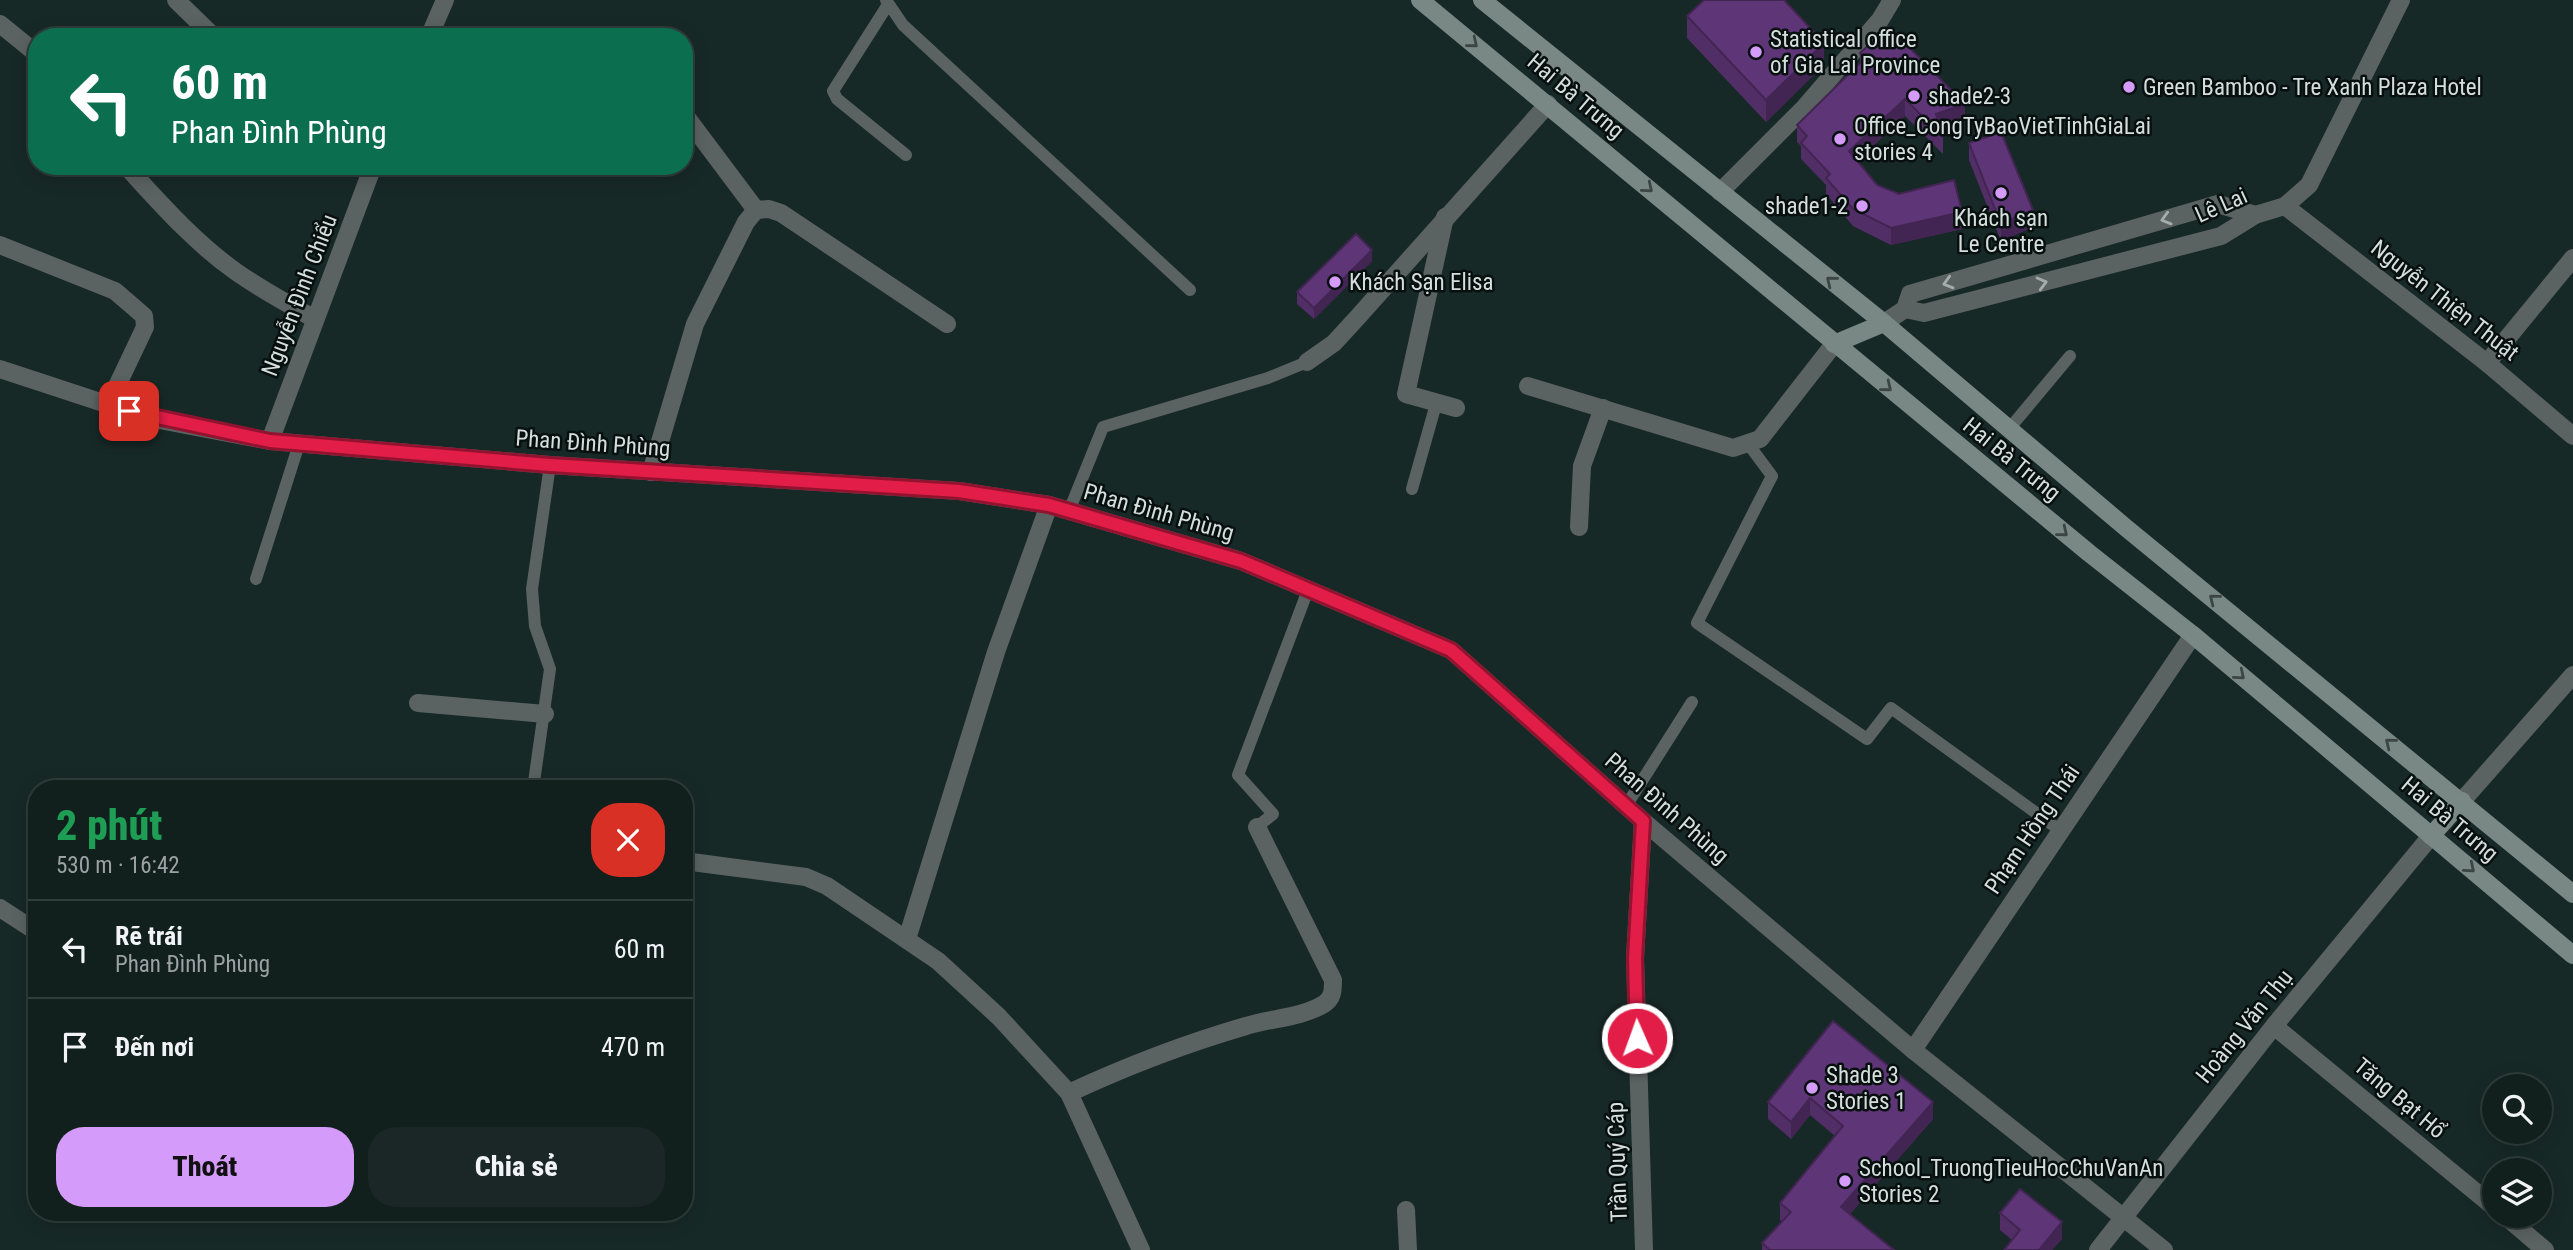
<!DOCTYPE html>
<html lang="vi">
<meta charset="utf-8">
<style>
:root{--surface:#111f1d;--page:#1a2726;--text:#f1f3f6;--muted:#9ca2a4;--line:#303d3b;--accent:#d59bfa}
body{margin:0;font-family:"Roboto Condensed",sans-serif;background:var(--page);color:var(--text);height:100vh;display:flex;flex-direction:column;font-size:26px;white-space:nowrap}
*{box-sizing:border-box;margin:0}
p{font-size:23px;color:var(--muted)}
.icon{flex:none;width:38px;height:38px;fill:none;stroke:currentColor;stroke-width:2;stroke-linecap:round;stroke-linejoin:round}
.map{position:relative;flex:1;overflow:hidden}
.details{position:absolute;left:28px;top:780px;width:665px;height:441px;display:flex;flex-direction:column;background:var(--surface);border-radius:28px;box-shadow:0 4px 18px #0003,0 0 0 2px var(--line)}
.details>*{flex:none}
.top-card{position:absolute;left:28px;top:28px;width:665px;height:147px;border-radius:28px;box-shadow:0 4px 18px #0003,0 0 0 2px var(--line);background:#0b6e4f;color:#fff;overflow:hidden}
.fabs{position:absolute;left:2482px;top:1074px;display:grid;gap:14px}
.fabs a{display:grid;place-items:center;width:70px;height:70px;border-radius:50%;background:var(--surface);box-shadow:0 4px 18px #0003,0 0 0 2px var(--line);font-size:35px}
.pin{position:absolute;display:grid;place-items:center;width:60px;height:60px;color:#fff;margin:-30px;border-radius:14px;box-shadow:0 4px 10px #0006}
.me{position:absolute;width:77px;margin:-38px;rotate:358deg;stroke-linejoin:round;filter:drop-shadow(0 0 5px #0008)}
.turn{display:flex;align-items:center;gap:24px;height:147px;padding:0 28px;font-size:32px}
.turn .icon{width:91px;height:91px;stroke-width:2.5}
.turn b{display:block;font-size:49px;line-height:60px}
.round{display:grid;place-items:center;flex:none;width:74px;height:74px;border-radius:28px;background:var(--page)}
.summary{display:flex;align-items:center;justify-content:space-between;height:119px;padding:0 28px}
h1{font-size:42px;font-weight:800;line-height:52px;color:#1e9e55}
.action{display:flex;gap:14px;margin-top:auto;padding:14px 28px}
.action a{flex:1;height:80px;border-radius:28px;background:var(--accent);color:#111;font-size:28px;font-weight:800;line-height:80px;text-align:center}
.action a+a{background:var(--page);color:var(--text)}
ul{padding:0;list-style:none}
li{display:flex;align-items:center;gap:21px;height:98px;padding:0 28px;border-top:2px solid var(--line)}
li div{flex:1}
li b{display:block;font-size:26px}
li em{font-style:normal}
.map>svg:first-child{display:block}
</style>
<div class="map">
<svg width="2573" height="1250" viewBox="0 0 2573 1250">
<rect width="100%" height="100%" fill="#172927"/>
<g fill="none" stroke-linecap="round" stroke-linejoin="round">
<g stroke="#5b6362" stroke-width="12">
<path d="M886,0l17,25 287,265"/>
<path d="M887,6l-54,85 4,8 69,56"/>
<path d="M2009,429l61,-73"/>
<path d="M1749,445l23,31 -75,147 170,116 24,-31 170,123"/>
<path d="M1412,489l24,-85"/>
<path d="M1069,511l34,-84 165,-49 39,-16"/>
<path d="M256,579l43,-135"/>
<path d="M533,789l17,-120 -15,-43 -3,-37 18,-124"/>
<path d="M1626,806l66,-104"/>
<path d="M1257,827l16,-13 -35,-39 70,-185"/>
</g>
<g stroke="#5b6362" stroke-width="18">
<path d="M176,0l38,37"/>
<path d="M0,24l37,30"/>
<path d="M684,114l72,96"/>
<path d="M126,166c34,37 68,76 109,105 25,18 52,32 78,47"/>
<path d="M1720,192l85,-85 75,-87 12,-20"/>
<path d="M1445,217l-39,177 50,14"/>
<path d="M0,245l115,46 29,25 1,11 -37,78"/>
<path d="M1307,362l27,-19 23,-25 191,-214"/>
<path d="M2487,363l86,-105"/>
<path d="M1528,386l205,62 27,-9 74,-95"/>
<path d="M651,472l44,-148 51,-102 10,-12 13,-1 12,4 166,111"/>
<path d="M1579,527l3,-61 21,-58"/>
<path d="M418,703l127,11"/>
<path d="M1643,821l-8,137 9,292"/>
<path d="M684,861l122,16 21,9 111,75 61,56 70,76 72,157"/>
<path d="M0,908l37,24"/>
<path d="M907,939l89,-287 53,-147"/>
<path d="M1913,1050l280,-415"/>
<path d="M1069,1093c58,-27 115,-49 177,-67 25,-8 55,-8 78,-22 9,-6 9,-14 9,-24l-76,-153"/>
<path d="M1406,1210l2,40"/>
</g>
<g stroke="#5b6362" stroke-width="18">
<path d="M429,37l16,-37"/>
<path d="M2285,206l202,157 86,73"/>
<path d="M1905,309l19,4 297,-77 34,-21 30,-9 24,-21 92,-185"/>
<path d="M1884,323l21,-14 5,-15 308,-90 37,11"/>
<path d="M0,369l149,49 121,23 280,24 409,26 90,14 192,56 210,89 192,171 270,229 251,200"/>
<path d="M270,441l103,-275"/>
<path d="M2462,801l111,-126"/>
<path d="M2274,1026l220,181"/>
<path d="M2505,1216l40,34"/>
<path d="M2098,1250l176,-224 157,-190"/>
</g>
<g stroke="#798785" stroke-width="18">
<path d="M1420,0l669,553 104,82 380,320"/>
<path d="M1482,0l402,323 241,204 448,367"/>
<path d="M1834,344l50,-21"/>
<path d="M2431,836l31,-35"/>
</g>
</g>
<g fill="#512e65">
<path d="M1687,16l137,49 -58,57 -79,-84z"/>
<path d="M1860,53l105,68 -25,8 3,8v17l-38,-38 -48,45 20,24 85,44 -71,16 -38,-19 -27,-32v-9l-25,-26v-13l-4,-4v-17l63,-62z"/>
<path d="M1969,143l64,84 -32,14 -32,-81z"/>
<path d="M1372,261l-58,58 -17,-15v-12z"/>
<path d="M1833,1021l100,98 -83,95 44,36h-132v-7l20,-22 -2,-1v-17l55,-67 -25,-21 -19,24 -23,-20v-17z"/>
<path d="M2000,1213l62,26 -10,11h-48l8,-10 -12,-10z"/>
</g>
<g fill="#422553">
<path d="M1824,43v22l-58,57v-22z"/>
<path d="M1905,99v17l-56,52v-17z"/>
<path d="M1965,104v17l-29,9v-16z"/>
<path d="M2033,210v17l-32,14v-17z"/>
<path d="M1962,212v17l-71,16v-17z"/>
<path d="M1372,250v11l-58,58v-11z"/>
<path d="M1810,1098v17l-19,24v-17z"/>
<path d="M1933,1102v17l-92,105v-17z"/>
<path d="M2062,1222v17l-10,11h-13z"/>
</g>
<g fill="#5e3576" stroke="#422553" stroke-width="2">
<path d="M1704,0h80l40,43 -58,57 -79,-84z"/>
<path d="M1889,27l76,77 -29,10 7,23 -38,-38 -56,52 28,34 22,9 55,-14 8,32 -71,16 -38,-19 -27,-31 4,-4 -29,-31 6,-7 -10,-11 68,-67 -5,-5z"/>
<path d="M2001,132l32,78 -32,14 -32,-81z"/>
<path d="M1356,234l16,16 -58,58 -17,-16z"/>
<path d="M1833,1021l100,81 -92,105 53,43h-124l-8,-7 29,-31 -11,-9 63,-77 -33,-28 -19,24 -23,-20z"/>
<path d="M2020,1189l42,33 -23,28h-35l16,-20 -20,-17z"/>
</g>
<defs><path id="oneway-chevron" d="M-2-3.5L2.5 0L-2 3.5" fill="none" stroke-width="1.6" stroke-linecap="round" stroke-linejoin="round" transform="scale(1.75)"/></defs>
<g stroke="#3b4644">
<use href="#oneway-chevron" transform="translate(1473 43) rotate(39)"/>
<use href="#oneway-chevron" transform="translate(1648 188) rotate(40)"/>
<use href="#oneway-chevron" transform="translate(1831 281) rotate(-141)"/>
<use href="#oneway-chevron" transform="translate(1887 387) rotate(39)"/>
<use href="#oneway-chevron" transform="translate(2063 532) rotate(39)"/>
<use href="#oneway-chevron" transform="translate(2214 599) rotate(-141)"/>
<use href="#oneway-chevron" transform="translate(2240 675) rotate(40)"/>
<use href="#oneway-chevron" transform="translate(2390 743) rotate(-141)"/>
<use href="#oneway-chevron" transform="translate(2470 868) rotate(40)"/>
</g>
<g stroke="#a4adac">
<use href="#oneway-chevron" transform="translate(2166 219) rotate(164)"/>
<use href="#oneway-chevron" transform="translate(1948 283) rotate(164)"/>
<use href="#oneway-chevron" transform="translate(2042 283) rotate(-15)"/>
</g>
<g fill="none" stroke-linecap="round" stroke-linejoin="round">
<defs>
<path id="route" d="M129,411l141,30 280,24 409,26 90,14 192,56 210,89 192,171 -8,137 2,80"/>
</defs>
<use href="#route" stroke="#92132f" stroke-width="18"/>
<use href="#route" stroke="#e11d48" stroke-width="12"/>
</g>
<g fill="#d59bfa" stroke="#08100f" stroke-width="2.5">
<circle cx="1756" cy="52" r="7"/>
<circle cx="2129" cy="87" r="7"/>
<circle cx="1914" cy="96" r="7"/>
<circle cx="1840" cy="139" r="7"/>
<circle cx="2001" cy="193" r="7"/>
<circle cx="1862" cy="206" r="7"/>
<circle cx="1335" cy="282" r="7"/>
<circle cx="1812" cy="1088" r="7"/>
<circle cx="1845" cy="1181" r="7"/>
</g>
<g text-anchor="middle" stroke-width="5" stroke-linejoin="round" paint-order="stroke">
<g font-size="23" fill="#d4dfdd" stroke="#08100f" text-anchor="start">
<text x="1770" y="47">Statistical office<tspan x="1770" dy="26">of Gia Lai Province</tspan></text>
<text x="2143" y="95">Green Bamboo - Tre Xanh Plaza Hotel</text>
<text x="1928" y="104">shade2-3</text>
<text x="1854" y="134">Office_CongTyBaoVietTinhGiaLai<tspan x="1854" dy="26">stories 4</tspan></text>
<text x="1848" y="214" text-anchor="end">shade1-2</text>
<text x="2001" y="226" text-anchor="middle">Khách sạn<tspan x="2001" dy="26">Le Centre</tspan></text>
<text x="1349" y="290">Khách Sạn Elisa</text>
<text x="1826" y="1083">Shade 3<tspan x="1826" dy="26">Stories 1</tspan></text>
<text x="1859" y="1176">School_TruongTieuHocChuVanAn<tspan x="1859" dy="26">Stories 2</tspan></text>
</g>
<g font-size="23" fill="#d4dfdd" stroke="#08100f">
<text transform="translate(1576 96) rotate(40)" y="8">Hai Bà Trưng</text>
<text transform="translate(2221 205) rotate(-24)" y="8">Lê Lai</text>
<text transform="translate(299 295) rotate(-69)" y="8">Nguyễn Đình Chiểu</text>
<text transform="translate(2445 300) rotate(38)" y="8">Nguyễn Thiện Thuật</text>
<text transform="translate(593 443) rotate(4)" y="8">Phan Đình Phùng</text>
<text transform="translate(2012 459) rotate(39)" y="8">Hai Bà Trưng</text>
<text transform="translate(1159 512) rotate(16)" y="8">Phan Đình Phùng</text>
<text transform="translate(1667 808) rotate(41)" y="8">Phan Đình Phùng</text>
<text transform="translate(2450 819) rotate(40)" y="8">Hai Bà Trưng</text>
<text transform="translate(2032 829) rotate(-56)" y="8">Phạm Hồng Thái</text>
<text transform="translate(2244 1026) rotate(-51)" y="8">Hoàng Văn Thụ</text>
<text transform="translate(2400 1098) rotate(40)" y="8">Tăng Bạt Hổ</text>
<text transform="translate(1617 1162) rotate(-92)" y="8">Trần Quý Cáp</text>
</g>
</g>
</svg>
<div class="fabs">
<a><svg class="icon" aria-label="search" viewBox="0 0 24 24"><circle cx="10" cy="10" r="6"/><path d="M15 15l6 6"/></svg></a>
<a><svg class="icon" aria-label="layers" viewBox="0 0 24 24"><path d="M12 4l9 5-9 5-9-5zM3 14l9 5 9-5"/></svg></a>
</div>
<div class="pin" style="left:129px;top:411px;background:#d93025"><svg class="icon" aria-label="arrive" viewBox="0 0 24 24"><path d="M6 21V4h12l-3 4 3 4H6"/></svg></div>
<svg class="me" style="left:1637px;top:1038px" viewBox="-20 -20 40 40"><circle r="17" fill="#e11d48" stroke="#fff" stroke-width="3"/><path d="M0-11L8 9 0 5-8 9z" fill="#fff"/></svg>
<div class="top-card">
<div class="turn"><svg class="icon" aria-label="left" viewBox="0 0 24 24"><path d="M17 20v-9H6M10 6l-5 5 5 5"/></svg><div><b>60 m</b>Phan Đình Phùng</div></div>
</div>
<section class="details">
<div class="summary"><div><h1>2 phút</h1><p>530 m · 16:42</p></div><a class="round" style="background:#d93025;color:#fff"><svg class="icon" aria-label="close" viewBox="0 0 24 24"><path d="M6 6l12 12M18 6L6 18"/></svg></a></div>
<ul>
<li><svg class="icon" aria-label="left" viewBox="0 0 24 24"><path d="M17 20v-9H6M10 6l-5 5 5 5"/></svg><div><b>Rẽ trái</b><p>Phan Đình Phùng</p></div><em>60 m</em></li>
<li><svg class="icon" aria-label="arrive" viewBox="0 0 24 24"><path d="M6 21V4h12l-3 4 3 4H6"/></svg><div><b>Đến nơi</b></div><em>470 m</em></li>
</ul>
<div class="action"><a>Thoát</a><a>Chia sẻ</a></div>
</section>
</div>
